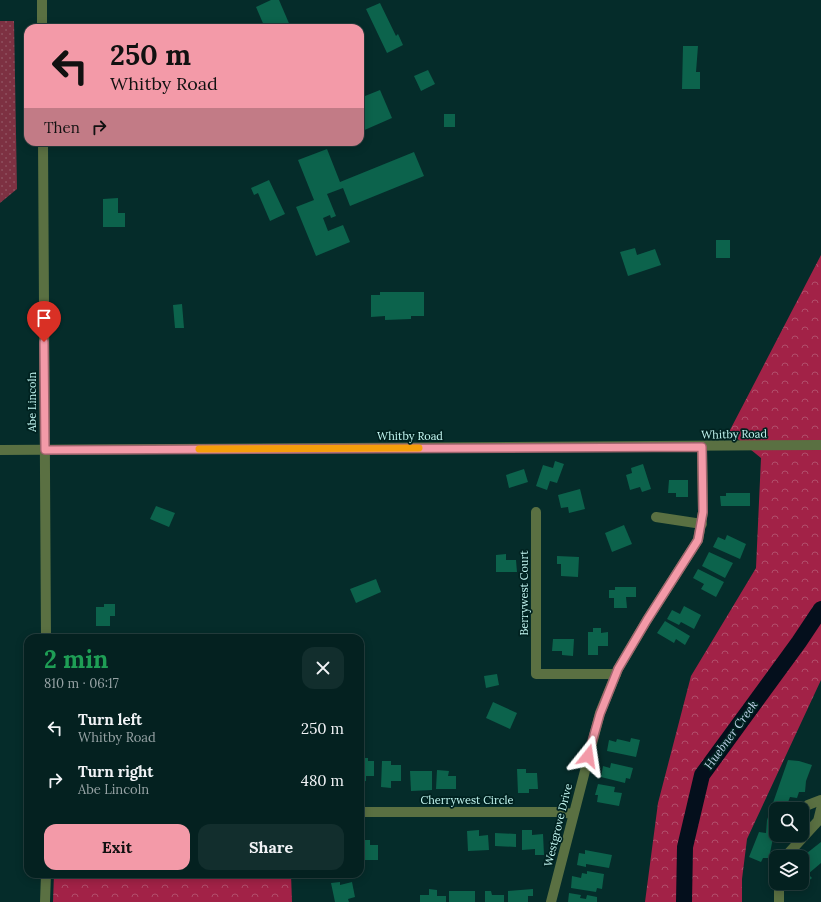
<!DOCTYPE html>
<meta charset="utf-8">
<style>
:root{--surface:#042120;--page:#122e2d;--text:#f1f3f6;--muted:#97a3a5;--line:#253e3e;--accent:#f39aa8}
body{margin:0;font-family:Lora,serif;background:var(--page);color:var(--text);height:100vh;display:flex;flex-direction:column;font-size:15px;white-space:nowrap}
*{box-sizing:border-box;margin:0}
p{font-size:13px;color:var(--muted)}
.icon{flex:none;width:22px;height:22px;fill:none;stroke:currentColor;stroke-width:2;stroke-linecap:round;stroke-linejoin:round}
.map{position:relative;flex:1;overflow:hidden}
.drawer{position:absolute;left:24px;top:634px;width:340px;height:244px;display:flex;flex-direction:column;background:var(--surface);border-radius:12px;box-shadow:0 2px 10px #0003,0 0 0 1px var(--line)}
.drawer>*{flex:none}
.top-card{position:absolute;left:24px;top:24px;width:340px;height:122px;border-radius:12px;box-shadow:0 2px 10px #0003,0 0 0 1px var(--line);background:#f39aa8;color:#111;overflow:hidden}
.controls{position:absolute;left:769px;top:802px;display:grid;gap:8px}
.controls a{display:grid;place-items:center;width:40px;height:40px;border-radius:8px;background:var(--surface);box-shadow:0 2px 10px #0003,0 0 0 1px var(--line);font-size:20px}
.pin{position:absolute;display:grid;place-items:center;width:34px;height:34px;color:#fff;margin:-41px -17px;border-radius:50% 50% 50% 0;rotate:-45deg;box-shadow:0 0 4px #0007}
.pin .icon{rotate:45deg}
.me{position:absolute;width:44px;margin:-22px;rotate:15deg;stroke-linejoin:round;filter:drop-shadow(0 0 3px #0008)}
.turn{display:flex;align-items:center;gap:14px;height:84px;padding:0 20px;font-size:18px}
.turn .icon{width:52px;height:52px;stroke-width:2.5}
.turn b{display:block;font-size:28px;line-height:34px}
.then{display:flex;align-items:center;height:38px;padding:0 20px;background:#0003;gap:8px;font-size:15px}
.round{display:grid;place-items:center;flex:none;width:42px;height:42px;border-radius:12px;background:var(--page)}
.overview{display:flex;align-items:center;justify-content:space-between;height:68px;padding:0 20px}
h1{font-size:24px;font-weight:700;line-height:30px;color:#1e9e55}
.button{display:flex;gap:8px;margin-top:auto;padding:8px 20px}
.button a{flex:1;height:46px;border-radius:12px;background:var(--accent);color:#111;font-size:16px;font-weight:700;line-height:46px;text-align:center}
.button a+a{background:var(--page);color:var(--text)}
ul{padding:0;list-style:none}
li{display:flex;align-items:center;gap:12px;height:52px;padding:0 20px}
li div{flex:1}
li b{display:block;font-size:15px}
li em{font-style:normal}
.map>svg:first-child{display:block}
</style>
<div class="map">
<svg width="821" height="902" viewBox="0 0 821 902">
<defs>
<pattern id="grass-dots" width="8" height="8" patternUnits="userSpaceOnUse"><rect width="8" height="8" fill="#7d3142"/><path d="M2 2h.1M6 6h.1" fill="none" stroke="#8e505e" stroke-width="1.8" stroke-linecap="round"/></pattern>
<pattern id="forest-crowns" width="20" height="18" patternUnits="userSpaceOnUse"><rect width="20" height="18" fill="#a22247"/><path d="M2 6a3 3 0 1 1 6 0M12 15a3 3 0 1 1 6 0" fill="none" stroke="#b14e6b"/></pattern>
</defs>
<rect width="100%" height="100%" fill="#052c2a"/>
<path fill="url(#grass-dots)" d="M0,21h14l3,168 -17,14z"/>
<g fill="url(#forest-crowns)">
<path d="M821,255v425l-74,159 -5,40v23h-97l13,-99 33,-127 65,-108 5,-110 -32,-26z"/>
<path d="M54,874h237l1,28h-239z"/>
</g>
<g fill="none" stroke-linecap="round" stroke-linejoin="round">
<path stroke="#040f1c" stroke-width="16" d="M684,902l1,-55 17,-72 97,-133 22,-33"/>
</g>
<g fill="#0c634c">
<path d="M271,0h8l12,28h-26l-9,-21z"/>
<path d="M380,3l16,33 2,-2 5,11 -16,8 -21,-44z"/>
<path d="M683,46h15l-2,26h4v17h-18z"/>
<path d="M428,70l7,14 -14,7 -7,-15z"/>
<path d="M380,90l12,28 -32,14v-34z"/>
<rect x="444" y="114" width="11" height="13"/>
<path d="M327,149l13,33 74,-30 10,24 -74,30 -7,-18 -16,6 9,22 -5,2 -1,-3 -7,3 5,13 15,-6 7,17 -34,14 -20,-49 18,-7 -16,-40z"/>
<path d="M269,180l16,34 -15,7 -12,-28 -4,2 -3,-7z"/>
<path d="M118,198v15h7v14h-22v-28z"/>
<rect x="716" y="240" width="14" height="18"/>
<path d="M635,248l2,7 18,-6 6,16 -33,11 -8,-24z"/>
<path d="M380,292h44v24h-13v3l-26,1v-4l-14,1v-22h9z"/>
<path d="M182,304l2,24h-9l-2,-23z"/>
<path d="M555,461l9,3 -7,19 -7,-2 -3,9 -11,-4 7,-21 10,3z"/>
<path d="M643,464l8,25 -9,3 -2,-5 -10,3 -4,-15 6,-2 -1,-5z"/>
<path d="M524,469l4,13 -19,6 -3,-13z"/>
<path d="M669,480h19v17h-12v-4h-8z"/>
<path d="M580,489l5,20 -16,4 -1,-6 -7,1 -3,-13z"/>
<path d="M726,493h24v13h-29l-1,-10h6z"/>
<path d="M156,506l19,7 -6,14 -19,-8z"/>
<path d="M624,525l8,19 -20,8 -7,-19z"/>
<path d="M727,535l19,9 -6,15 -27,-12 5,-10 7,3z"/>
<path d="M709,552l24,11 -8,15 -23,-12z"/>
<path d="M506,554v6h10l1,12h-21v-17z"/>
<path d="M557,556l22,1 -1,20 -17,-1v-12h-4z"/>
<path d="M698,569l26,13 -8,15 -15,-8 3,-5 -11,-6z"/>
<path d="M376,579l5,13 -25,11 -6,-14z"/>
<path d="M615,587h21v10h-10l1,11h-13v-10h-5v-8h6z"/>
<path d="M104,604h11v12h-5v10h-14v-19h8z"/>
<path d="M684,606l17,9 -7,14 -13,-7 -2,3 -12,-6 5,-9 8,4z"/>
<path d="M665,621l25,15 -5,9 -9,-6 -2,4 -17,-10z"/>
<path d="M593,628h8v5l7,-1v14h-10v9h-10v-23h5z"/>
<path d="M553,639h21l-1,17 -11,-1v-4h-10z"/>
<path d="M497,674l2,11 -13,3 -2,-12z"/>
<path d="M493,702l24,11 -7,16 -24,-11z"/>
<path d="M631,738l9,2 -4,17 -29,-6 2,-11 7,2 1,-3 13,3z"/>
<path d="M360,758h8v3h6v15h-8v5l-6,1z"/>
<path d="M788,760l11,1 13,4 -6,16 -1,11h-6l-2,6 -7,-1 -3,8 5,2 -1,2h-15v26h10l-1,3 -6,-2 -2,4 -4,-2 -4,20h-6l-2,4 -12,-5 10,-25 7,1 1,-13z"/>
<path d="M382,761h9v4h10v16h-10v7l-10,-1z"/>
<path d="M611,763l22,5 -3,11 -4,-1 -1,5 -24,-6 2,-11 7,2z"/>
<path d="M517,769h9v4h11l1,16h-9v4h-11z"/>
<path d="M437,770l12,1 -1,5h8v13h-20z"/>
<path d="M410,771h22v19l-21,1z"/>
<path d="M598,784l17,3 -1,5 8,1 -3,13 -22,-4 1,-7h-3z"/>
<path d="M479,830v6l9,-1 1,15 -21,1 -1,-20z"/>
<path d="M522,830h10v5l11,-1 1,21h-9v-6l-13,1z"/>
<path d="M495,833l21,1v13l-21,-1z"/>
<path d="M360,840h10v5h8v15h-18z"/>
<path d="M821,842v21l-13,11 4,4 -12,10 -4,-5h6v-26z"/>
<path d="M585,850l27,5 -3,13 -23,-4v3l-9,-2 2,-12 6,1z"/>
<path d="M587,871l17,3 -2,15 -5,-1 -1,4 -25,-4 1,-12 9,2 1,-5 5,1z"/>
<path d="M340,882v3l12,-3 3,15 -7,2 1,3h-14l-4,-19z"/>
<path d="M429,889l8,1v6h9v6h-26v-7h9z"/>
<path d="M533,889v7h-5v6h-20v-11z"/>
<rect x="449" y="891" width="26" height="11"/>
<path d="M485,891h6l1,4h12v7h-19z"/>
<path d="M569,893l12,2 -1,3 6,1 1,-4 10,2v5h-29z"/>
</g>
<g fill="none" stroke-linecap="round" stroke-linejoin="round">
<g stroke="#5a7042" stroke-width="10">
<path d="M0,450l821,-5"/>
<path d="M536,512v162h80"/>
<path d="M656,517l46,7"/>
<path d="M802,810l6,-5 13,-5"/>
<path d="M360,812h199l14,2"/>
<path d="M785,857l33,-36 3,-12"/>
<path d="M779,883v19"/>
<path d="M551,902l49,-189 18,-44 29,-49 51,-80 5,-28 -1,-65"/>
</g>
<g stroke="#5a7042" stroke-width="10">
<path d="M42,0v28"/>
<path d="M43,142l3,496"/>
<path d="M45,902l1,-28"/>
</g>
</g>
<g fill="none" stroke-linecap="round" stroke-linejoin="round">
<defs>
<path id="route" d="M44,342l1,108 657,-3 1,65 -5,28 -51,80 -29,49 -18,45 -12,42"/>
</defs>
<use href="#route" stroke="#9e646d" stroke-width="10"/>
<use href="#route" stroke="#f39aa8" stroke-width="7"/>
<path stroke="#f59e0b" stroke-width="7" d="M199,449l220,-1"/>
</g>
<g text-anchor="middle" stroke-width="3.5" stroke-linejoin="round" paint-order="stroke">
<g font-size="11" fill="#c3f7f2" stroke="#002220">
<text transform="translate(32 402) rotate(-90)" y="4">Abe Lincoln</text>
<text transform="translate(734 434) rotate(-1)" y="4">Whitby Road</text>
<text x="410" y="440">Whitby Road</text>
<text transform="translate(524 593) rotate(-90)" y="4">Berrywest Court</text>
<text x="467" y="804">Cherrywest Circle</text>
<text transform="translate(558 825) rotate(-76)" y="4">Westgrove Drive</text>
</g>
<g font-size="12" font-style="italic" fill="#bcd1e7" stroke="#002220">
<text transform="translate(731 735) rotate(-54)" y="4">Huebner Creek</text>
</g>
</g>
</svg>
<div class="controls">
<a><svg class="icon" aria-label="search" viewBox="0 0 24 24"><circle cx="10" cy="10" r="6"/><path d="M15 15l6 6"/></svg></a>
<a><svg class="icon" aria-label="layers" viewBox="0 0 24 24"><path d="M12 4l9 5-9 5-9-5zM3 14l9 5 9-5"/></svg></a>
</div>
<div class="pin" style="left:44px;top:342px;background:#d93025"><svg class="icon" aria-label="arrive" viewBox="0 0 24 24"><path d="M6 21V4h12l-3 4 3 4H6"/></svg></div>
<svg class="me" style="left:588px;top:756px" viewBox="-20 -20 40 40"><path d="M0-17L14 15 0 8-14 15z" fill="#f39aa8" stroke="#fff" stroke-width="4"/></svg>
<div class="top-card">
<div class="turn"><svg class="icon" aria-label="left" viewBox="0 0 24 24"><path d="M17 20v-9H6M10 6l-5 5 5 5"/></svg><div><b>250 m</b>Whitby Road</div></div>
<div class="then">Then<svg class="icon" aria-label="right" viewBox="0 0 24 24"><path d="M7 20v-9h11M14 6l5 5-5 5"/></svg></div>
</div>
<section class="drawer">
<div class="overview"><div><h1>2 min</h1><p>810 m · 06:17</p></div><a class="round"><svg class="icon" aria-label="close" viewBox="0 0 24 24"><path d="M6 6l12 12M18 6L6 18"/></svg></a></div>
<ul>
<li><svg class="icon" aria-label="left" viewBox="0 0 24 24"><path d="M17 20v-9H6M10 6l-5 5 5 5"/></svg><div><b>Turn left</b><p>Whitby Road</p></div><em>250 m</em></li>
<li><svg class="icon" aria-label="right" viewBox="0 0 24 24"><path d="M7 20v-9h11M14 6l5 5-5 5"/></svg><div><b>Turn right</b><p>Abe Lincoln</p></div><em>480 m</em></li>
</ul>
<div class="button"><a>Exit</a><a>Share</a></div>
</section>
</div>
